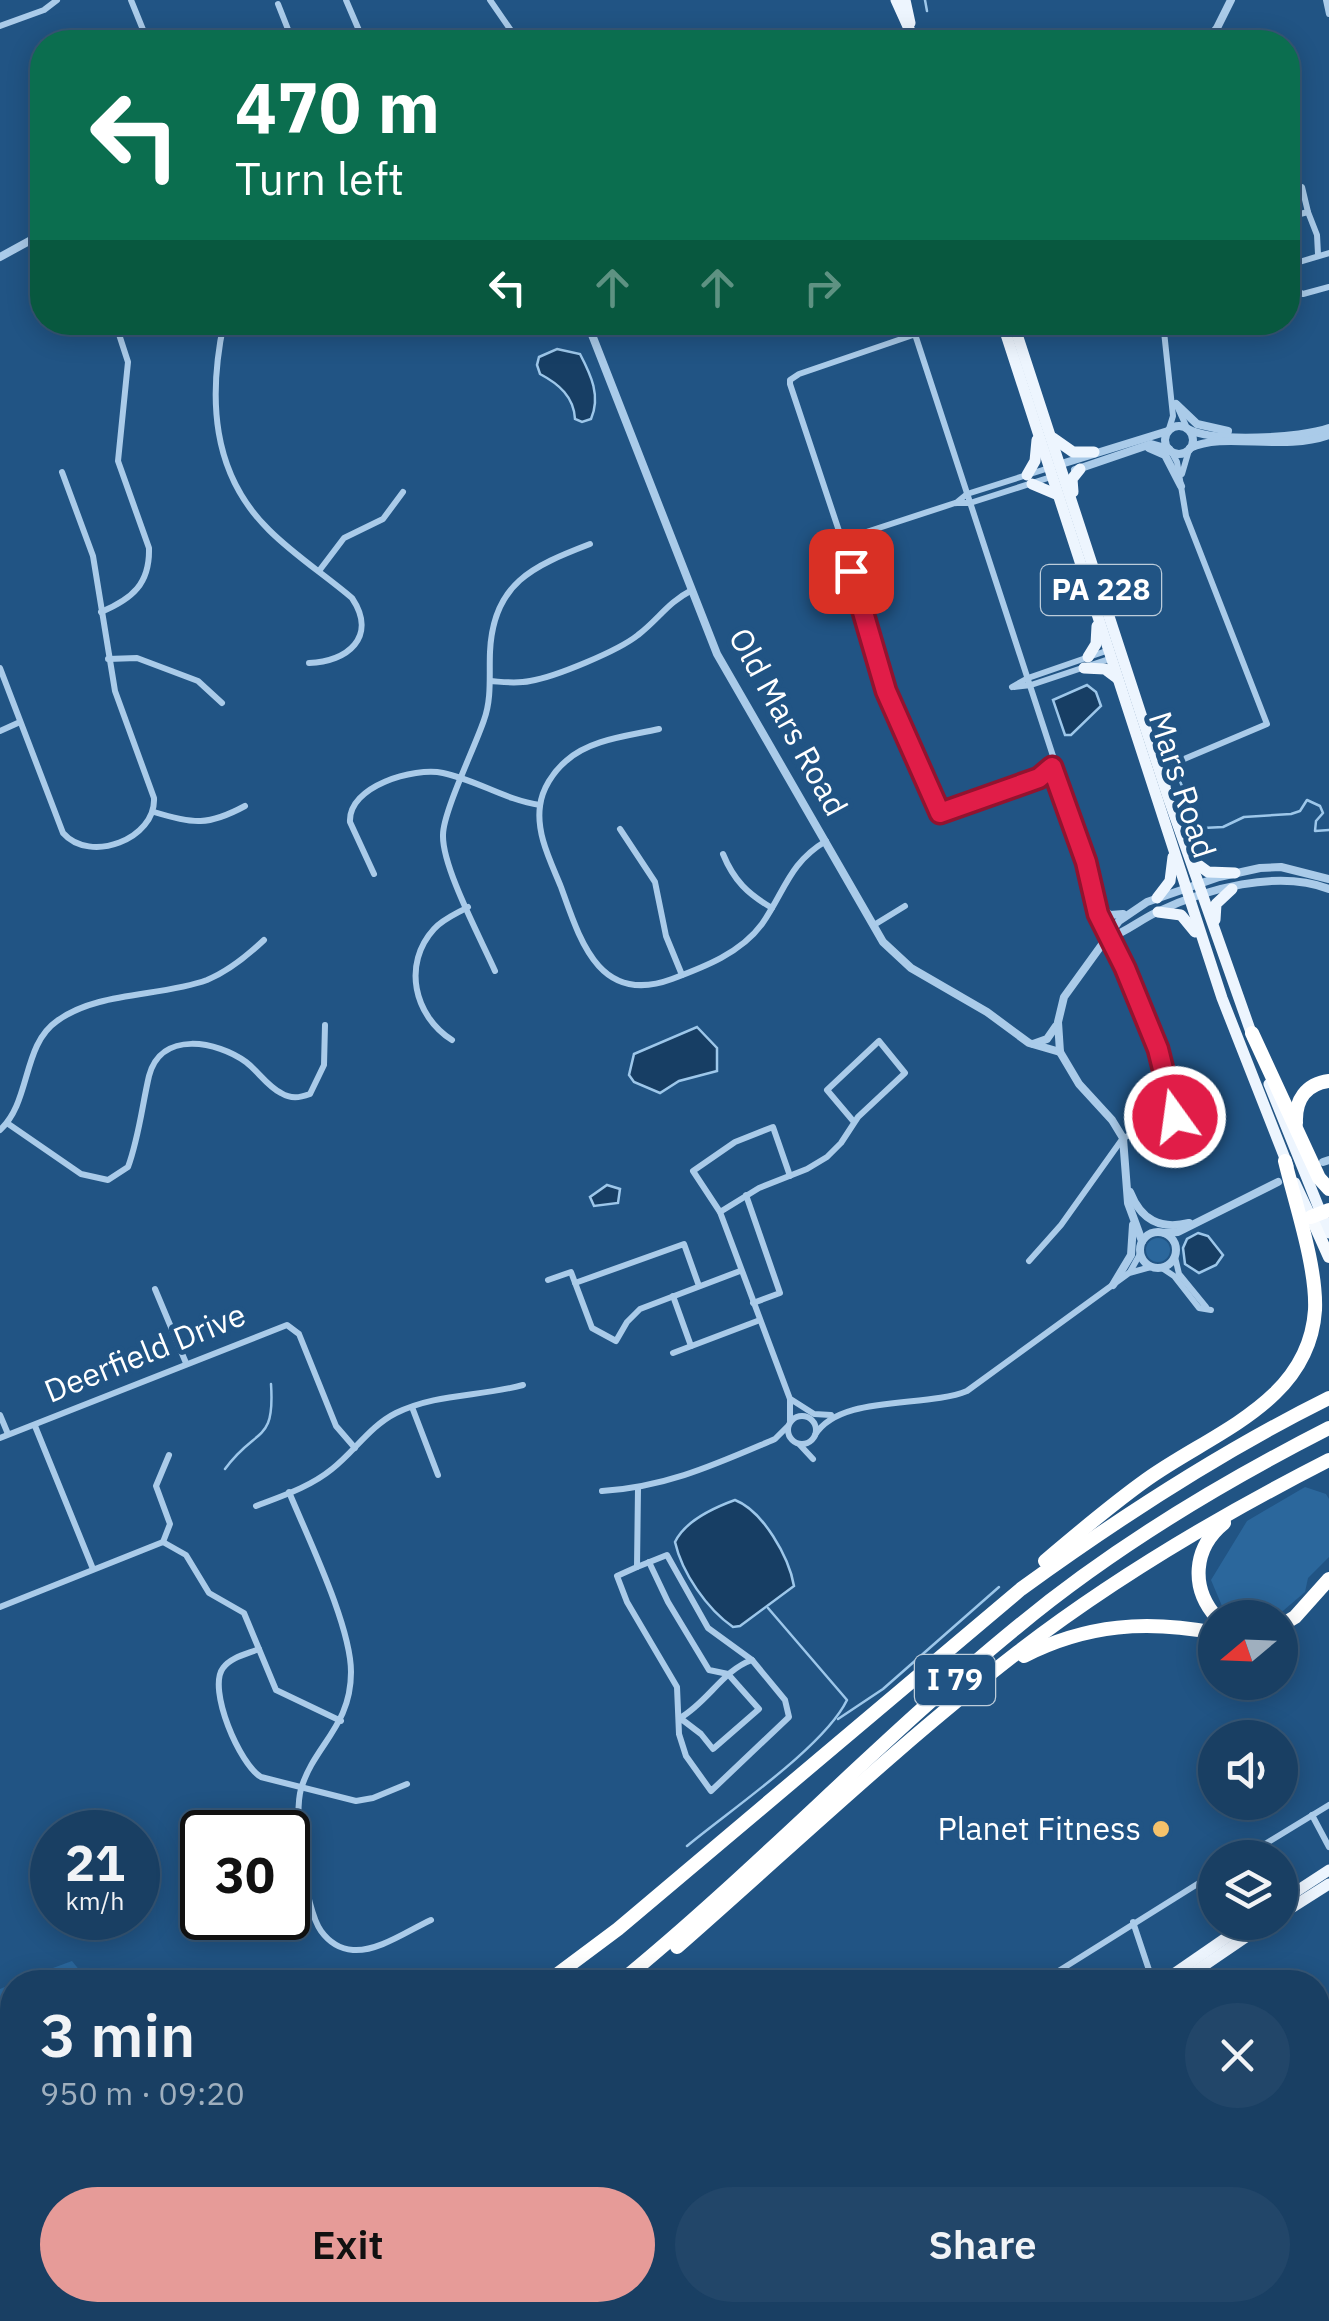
<!DOCTYPE html>
<meta charset="utf-8">
<style>
:root{--surface:#193f63;--page:#224669;--text:#f1f3f6;--muted:#9fafbe;--line:#375878;--accent:#e69b98}
body{margin:0;font-family:"IBM Plex Sans",sans-serif;background:var(--page);color:var(--text);height:100vh;display:flex;flex-direction:column;font-size:38px;white-space:nowrap}
*{box-sizing:border-box;margin:0}
p{font-size:32px;color:var(--muted)}
.icon{flex:none;width:55px;height:55px;fill:none;stroke:currentColor;stroke-width:2;stroke-linecap:round;stroke-linejoin:round}
.map{position:relative;flex:1;overflow:hidden}
.panel{position:absolute;left:0px;top:1970px;width:1330px;height:352px;display:flex;flex-direction:column;background:var(--surface);border-radius:40px 40px 0 0;box-shadow:0 5px 25px #0003,0 0 0 2px var(--line)}
.panel>*{flex:none}
.top-card{position:absolute;left:30px;top:30px;width:1270px;height:305px;border-radius:40px;box-shadow:0 5px 25px #0003,0 0 0 2px var(--line);background:#0b6e4f;color:#fff;overflow:hidden}
.needle{width:65px;rotate:251deg}
.buttons{position:absolute;left:1198px;top:1600px;display:grid;gap:20px}
.buttons a{display:grid;place-items:center;width:100px;height:100px;border-radius:50%;background:var(--surface);box-shadow:0 5px 25px #0003,0 0 0 2px var(--line);font-size:50px}
.speed{position:absolute;left:30px;top:1810px;display:flex;gap:20px;font-size:50px;font-weight:700;text-align:center}
.speed>*{display:grid;place-content:center;width:130px;height:130px;border-radius:50%;background:var(--surface);box-shadow:0 5px 25px #0003,0 0 0 2px var(--line);line-height:1}
.speed small{font-size:25px;font-weight:400}
.speed .limit{border:5px solid #111;border-radius:15px;background:#fff;color:#111}
.pin{position:absolute;display:grid;place-items:center;width:85px;height:85px;color:#fff;margin:-42px;border-radius:20px;box-shadow:0 5px 15px #0006}
.me{position:absolute;width:110px;margin:-55px;rotate:346deg;stroke-linejoin:round;filter:drop-shadow(0 0 8px #0008)}
.turn{display:flex;align-items:center;gap:35px;height:210px;padding:0 40px;font-size:45px}
.turn .icon{width:130px;height:130px;stroke-width:2.5}
.turn b{display:block;font-size:70px;line-height:85px}
.lanes{display:flex;align-items:center;height:95px;padding:0 40px;background:#0003;justify-content:center;gap:50px;direction:ltr}
.lanes .off{opacity:.35}
.round{display:grid;place-items:center;flex:none;width:105px;height:105px;border-radius:52px;background:var(--page)}
.headline{display:flex;align-items:center;justify-content:space-between;height:170px;padding:0 40px}
h1{font-size:60px;font-weight:600;line-height:75px}
.cta{display:flex;gap:20px;margin-top:auto;padding:20px 40px}
.cta a{flex:1;height:115px;border-radius:60px;background:var(--accent);color:#111;font-size:40px;font-weight:600;line-height:115px;text-align:center}
.cta a+a{background:var(--page);color:var(--text)}
.map>svg:first-child{display:block}
</style>
<div class="map">
<svg width="1329" height="2321" viewBox="0 0 1329 2321">
<rect width="100%" height="100%" fill="#215484"/>
<g fill="#2b679c">
<circle cx="1158" cy="1250" r="12"/>
<path d="M1305,1487l21,7 3,5v58l-21,21 -3,14 -28,24 -18,1 -10,-10 -13,4 -14,-5 -11,-26 36,-59z"/>
<path d="M72,1961l17,21h-74z"/>
<path d="M12,1984v182l-12,-1v-176z"/>
</g>
<g fill="#173e64" stroke="#9dc7ea" stroke-width="2.5">
<path d="M557,349l23,5c11,21 21,42 11,65l-9,3 -7,-3c-1,-22 -16,-35 -35,-45l-3,-9 2,-8z"/>
<path d="M1087,685l9,7 5,14 -30,29h-6l-12,-35z"/>
<path d="M697,1027l20,21v23l-38,10 -19,12 -26,-11 -5,-7 5,-21z"/>
<path d="M607,1185l13,4 -2,14 -24,3 -4,-9z"/>
<path d="M1198,1233l10,3 15,19 -7,10 -17,8 -14,-9 -2,-16 4,-9z"/>
<path d="M735,1500c28,11 54,57 59,86l-54,40 -7,1c-26,-18 -51,-54 -58,-85 10,-21 38,-34 60,-42z"/>
</g>
<g fill="none" stroke-linecap="round" stroke-linejoin="round">
<g stroke="#9dc7ea" stroke-width="2.5">
<path d="M925,0l2,11"/>
<path d="M1177,774l20,49 6,5 20,-1 21,-10 47,-3 9,-3 7,-11 13,6 3,7 -7,8 -1,10 14,-1"/>
<path d="M225,1469c31,-43 50,-24 46,-85"/>
<path d="M838,1719l45,-30 116,-102"/>
<path d="M687,1846c43,-36 137,-99 160,-146l-79,-92"/>
<path d="M0,2053l8,9 4,31"/>
<path d="M0,2111l12,-14"/>
<path d="M0,2123l3,8 -3,14"/>
<path d="M0,2150l4,6 8,2"/>
<path d="M154,2310l63,11"/>
</g>
<g stroke="#aacbe9" stroke-width="6">
<path d="M131,0l17,42"/>
<path d="M346,0l18,42"/>
<path d="M490,0l29,42"/>
<path d="M1326,0l3,14"/>
<path d="M278,4l15,38"/>
<path d="M0,26l44,-16 13,-10"/>
<path d="M1288,186l14,1 6,25"/>
<path d="M1288,217l20,-5 9,23 1,19"/>
<path d="M1329,253l-33,10c-7,11 -6,26 7,31l26,-7"/>
<path d="M224,322c-16,75 -13,151 45,208 25,25 56,45 83,68 26,39 -5,64 -43,65"/>
<path d="M911,322l143,437 -5,11 -10,9 -99,34 -53,-122 -45,-151 -52,-156v-4l9,-6 114,-39"/>
<path d="M1163,322l10,94 -4,13"/>
<path d="M1177,406l10,22"/>
<path d="M1182,474l7,-24"/>
<path d="M956,503l11,-9 82,-26"/>
<path d="M842,540l113,-37h15l81,-26"/>
<path d="M319,571l25,-33 39,-19 20,-27"/>
<path d="M101,612c31,-13 49,-28 48,-64l-31,-87 10,-99 -13,-40"/>
<path d="M108,659l29,-1 61,23 24,22"/>
<path d="M0,668l63,165c27,31 93,6 91,-35l-39,-107 -22,-135 -31,-84"/>
<path d="M490,681c14,1 26,3 40,0 25,-4 88,-30 108,-46 21,-16 29,-32 54,-45"/>
<path d="M1012,687l16,-9 81,-28"/>
<path d="M1014,687l17,-2 81,-27"/>
<path d="M659,729c-30,7 -69,10 -93,32 -13,11 -24,28 -26,45 -4,28 11,56 21,81 19,53 38,119 111,92 32,-12 69,-26 90,-55 23,-33 27,-61 64,-83"/>
<path d="M0,731l20,-9"/>
<path d="M1168,785v-14l9,-9 90,-38 -81,-208 -9,-54 -6,-11"/>
<path d="M154,812c40,12 54,14 91,-6"/>
<path d="M620,829l35,53 11,54 16,39"/>
<path d="M723,854c11,27 25,40 49,54"/>
<path d="M374,874l-24,-52c-2,-36 64,-55 93,-49 34,7 62,27 97,32"/>
<path d="M874,925l31,-19"/>
<path d="M495,971c-14,-32 -53,-104 -52,-136 0,-23 32,-88 41,-115 8,-22 5,-45 6,-68 3,-69 43,-86 100,-108"/>
<path d="M452,1040c-38,-24 -50,-76 -18,-111 9,-10 22,-15 34,-22"/>
<path d="M7,1123l74,51 27,6 20,-13c11,-30 14,-61 21,-91 12,-46 68,-35 97,-14 12,9 21,24 35,31 10,6 18,5 29,1l14,-29 1,-40"/>
<path d="M0,1130c31,-28 22,-85 57,-109 41,-30 104,-24 150,-41 22,-9 40,-24 57,-40"/>
<path d="M790,1176l-17,-49 -38,15 -42,29 27,41 70,187v22"/>
<path d="M746,1195l34,98 -27,10"/>
<path d="M720,1212l39,-24 48,-19 20,-12 14,-14 17,-26 47,-44 -26,-32 -52,49 27,32"/>
<path d="M1175,1257l4,17 27,33"/>
<path d="M1029,1261l32,-36 62,-87 52,-21 -17,-68 -33,-81 -27,-54 -8,-42 -38,-104"/>
<path d="M1162,1268l12,8 25,32 12,2"/>
<path d="M1130,1272l10,-18"/>
<path d="M548,1280l23,-8 21,56 24,13 11,-19 13,-13 100,-38"/>
<path d="M575,1283l109,-39 15,42"/>
<path d="M155,1289l31,74"/>
<path d="M673,1296l18,50"/>
<path d="M673,1353l87,-33"/>
<path d="M792,1400l22,14 17,1"/>
<path d="M412,1407l26,68"/>
<path d="M0,1415l8,19"/>
<circle cx="802" cy="1430" r="14"/>
<path d="M35,1426l58,143"/>
<path d="M815,1435c25,-41 111,-27 152,-44l162,-118 22,-6"/>
<path d="M0,1438l287,-113 12,9 37,92 19,22"/>
<path d="M800,1445l13,14"/>
<path d="M638,1489l-1,78 -20,9 10,26 50,85 2,47 7,22 25,35 78,-74 -4,-17 -33,-40c-29,10 -44,42 -72,58l21,16 12,15 46,-40 -31,-35 -19,-4 -41,-68 -19,-40"/>
<path d="M602,1491c65,-4 114,-27 173,-52l13,-13"/>
<path d="M289,1492c19,46 62,134 62,180 0,55 -37,73 -50,117 -8,27 4,120 20,142 8,11 19,18 32,19 25,2 56,-20 78,-30"/>
<path d="M256,1506c26,-10 54,-19 76,-37 22,-17 38,-43 64,-56 41,-20 83,-16 127,-28"/>
<path d="M163,1542l7,-18 -14,-38 13,-31"/>
<path d="M637,1567l30,-12 41,73 44,32"/>
<path d="M0,1607l163,-65 23,13 23,38 35,20 32,77 65,31"/>
<path d="M259,1649c-12,5 -28,8 -36,19 -16,21 17,97 38,109l95,24 17,-3 34,-14"/>
<path d="M1312,1815l17,32"/>
<path d="M1242,1858l87,-53"/>
<path d="M1133,1922l20,60"/>
<path d="M1041,1982l174,-109"/>
<path d="M1318,2281l11,8"/>
<path d="M420,2310l4,11"/>
<path d="M1019,2310l4,11"/>
</g>
<g stroke="#aacbe9" stroke-width="8">
<path d="M1205,42l12,-14 14,-28"/>
<path d="M0,257l42,-23"/>
<path d="M587,322l130,332 166,288 28,26 76,44 42,31 31,9"/>
<path d="M1176,404l21,20 31,7"/>
<circle cx="1179" cy="440" r="14"/>
<path d="M1188,429c26,14 113,9 141,-1"/>
<path d="M1149,448l16,7 16,31"/>
<path d="M1190,448c34,-17 93,4 139,-13"/>
<path d="M1058,465l110,-34"/>
<path d="M1075,470l76,-26 18,5"/>
<path d="M1095,903l15,12 13,-1"/>
<path d="M1109,938c17,-6 31,-18 48,-26 48,-23 121,-43 172,-23"/>
<path d="M1033,1044l14,-5 9,-13"/>
<path d="M1323,1162l6,-2"/>
<path d="M1130,1192c11,28 30,38 59,31"/>
<circle cx="1158" cy="1250" r="18"/>
<path d="M1165,1233l13,-1 100,-50"/>
<path d="M1142,1241l-14,-38 -5,-65 -11,-18 -33,-36 -19,-32 -2,-30 6,-25 55,-76 28,-19 72,-25 41,-9 21,-1 48,12"/>
<path d="M1113,1285l18,-30 2,-30"/>
</g>
<g stroke="#edf5fe" stroke-width="11">
<path d="M896,0l19,42"/>
<path d="M905,0l5,23"/>
<path d="M1002,322l220,676 66,168"/>
<path d="M1013,322l155,475 85,241"/>
<path d="M1053,438l20,14h21"/>
<path d="M1027,475l8,-14 2,-21"/>
<path d="M1032,484l26,11"/>
<path d="M1073,492l-1,-13 8,-10"/>
<path d="M1088,657l8,-13 1,-18"/>
<path d="M1084,668l21,1 12,9"/>
<path d="M1193,861l15,11 27,1"/>
<path d="M1157,898l13,-17 3,-24"/>
<path d="M1158,912l23,3 14,17"/>
<path d="M1215,920l1,-16 16,-15"/>
<path d="M1269,1084l60,149"/>
<path d="M1295,1183l16,34"/>
<path d="M1280,1902l49,-32"/>
<path d="M1280,1915l49,-31"/>
<path d="M1162,1982l87,-60"/>
<path d="M1180,1982l88,-60"/>
<path d="M530,2321l29,-9 22,-2"/>
</g>
<path stroke="#f6fafe" stroke-width="12" d="M1311,1217l18,40"/>
<g stroke="#fff" stroke-width="14">
<path d="M1252,1033l67,145 10,11"/>
<path d="M1296,1123c-1,-23 10,-39 33,-42"/>
<path d="M1311,1217l18,-7"/>
<path d="M1045,1561c33,-28 66,-56 101,-81 65,-47 163,-77 169,-170 2,-43 -20,-107 -30,-149"/>
<path d="M1217,1618c-27,-30 -24,-70 7,-95"/>
<path d="M1280,1626l15,-9 34,-38"/>
<path d="M1024,1656c63,-32 123,-36 191,-23"/>
<path d="M677,1947c113,-99 222,-203 341,-295 96,-74 203,-137 311,-192"/>
<path d="M547,1982l71,-53 403,-340c98,-71 199,-137 308,-191"/>
<path d="M620,1982c137,-112 259,-242 396,-354 95,-79 203,-144 313,-200"/>
<path d="M0,2278l12,-5"/>
<path d="M0,2308l12,-5"/>
</g>
</g>
<g fill="none" stroke-linecap="round" stroke-linejoin="round">
<defs>
<path id="route" d="M851,571l35,120 54,122 99,-35 13,-11 34,95 12,52 27,54 33,81 17,68"/>
</defs>
<use href="#route" stroke="#92132f" stroke-width="25"/>
<use href="#route" stroke="#e11d48" stroke-width="18"/>
</g>
<circle fill="#f5c26b" stroke="#215484" stroke-width="4" cx="1161" cy="1829" r="10"/>
<g text-anchor="middle" stroke-width="10" stroke-linejoin="round" paint-order="stroke">
<g fill="#215484" stroke="#bcccda" stroke-width="2.5">
<rect x="1041" y="565" width="120" height="50" rx="8"/>
<rect x="915" y="1655" width="80" height="50" rx="8"/>
</g>
<g font-size="30" font-weight="bold" fill="#fff">
<text x="1101" y="600">PA 228</text>
<text x="955" y="1690">I 79</text>
</g>
<g font-size="32" fill="#fff" stroke="#215484">
<text transform="translate(788 722) rotate(61)" y="11">Old Mars Road</text>
<text transform="translate(1182 785) rotate(72)" y="11">Mars Road</text>
<text transform="translate(145 1353) rotate(-22)" y="11">Deerfield Drive</text>
</g>
<g font-size="32" fill="#fff" stroke="#215484" text-anchor="end">
<text x="1141" y="1840">Planet Fitness</text>
</g>
</g>
</svg>
<div class="buttons">
<a><svg class="needle" viewBox="-14 -14 28 28"><path d="M0-13l5 13h-10z" fill="#e53935"/><path d="M0 13l5-13h-10z" fill="#9fafbe"/></svg></a>
<a><svg class="icon" aria-label="sound" viewBox="0 0 24 24"><path d="M4 9h4l5-4v14l-5-4H4zM17 9q2 3 0 6"/></svg></a>
<a><svg class="icon" aria-label="layers" viewBox="0 0 24 24"><path d="M12 4l9 5-9 5-9-5zM3 14l9 5 9-5"/></svg></a>
</div>
<div class="speed"><div>21<small>km/h</small></div><div class="limit">30</div></div>
<div class="pin" style="left:851px;top:571px;background:#d93025"><svg class="icon" aria-label="arrive" viewBox="0 0 24 24"><path d="M6 21V4h12l-3 4 3 4H6"/></svg></div>
<svg class="me" style="left:1175px;top:1117px" viewBox="-20 -20 40 40"><circle r="17" fill="#e11d48" stroke="#fff" stroke-width="3"/><path d="M0-11L8 9 0 5-8 9z" fill="#fff"/></svg>
<div class="top-card">
<div class="turn"><svg class="icon" aria-label="left" viewBox="0 0 24 24"><path d="M17 20v-9H6M10 6l-5 5 5 5"/></svg><div><b>470 m</b>Turn left</div></div>
<div class="lanes"><svg class="icon" aria-label="left" viewBox="0 0 24 24"><path d="M17 20v-9H6M10 6l-5 5 5 5"/></svg><svg class="icon off" aria-label="ahead" viewBox="0 0 24 24"><path d="M12 20V5M6 11l6-6 6 6"/></svg><svg class="icon off" aria-label="ahead" viewBox="0 0 24 24"><path d="M12 20V5M6 11l6-6 6 6"/></svg><svg class="icon off" aria-label="right" viewBox="0 0 24 24"><path d="M7 20v-9h11M14 6l5 5-5 5"/></svg></div>
</div>
<section class="panel">
<div class="headline"><div><h1>3 min</h1><p>950 m · 09:20</p></div><a class="round"><svg class="icon" aria-label="close" viewBox="0 0 24 24"><path d="M6 6l12 12M18 6L6 18"/></svg></a></div>
<div class="cta"><a>Exit</a><a>Share</a></div>
</section>
</div>
